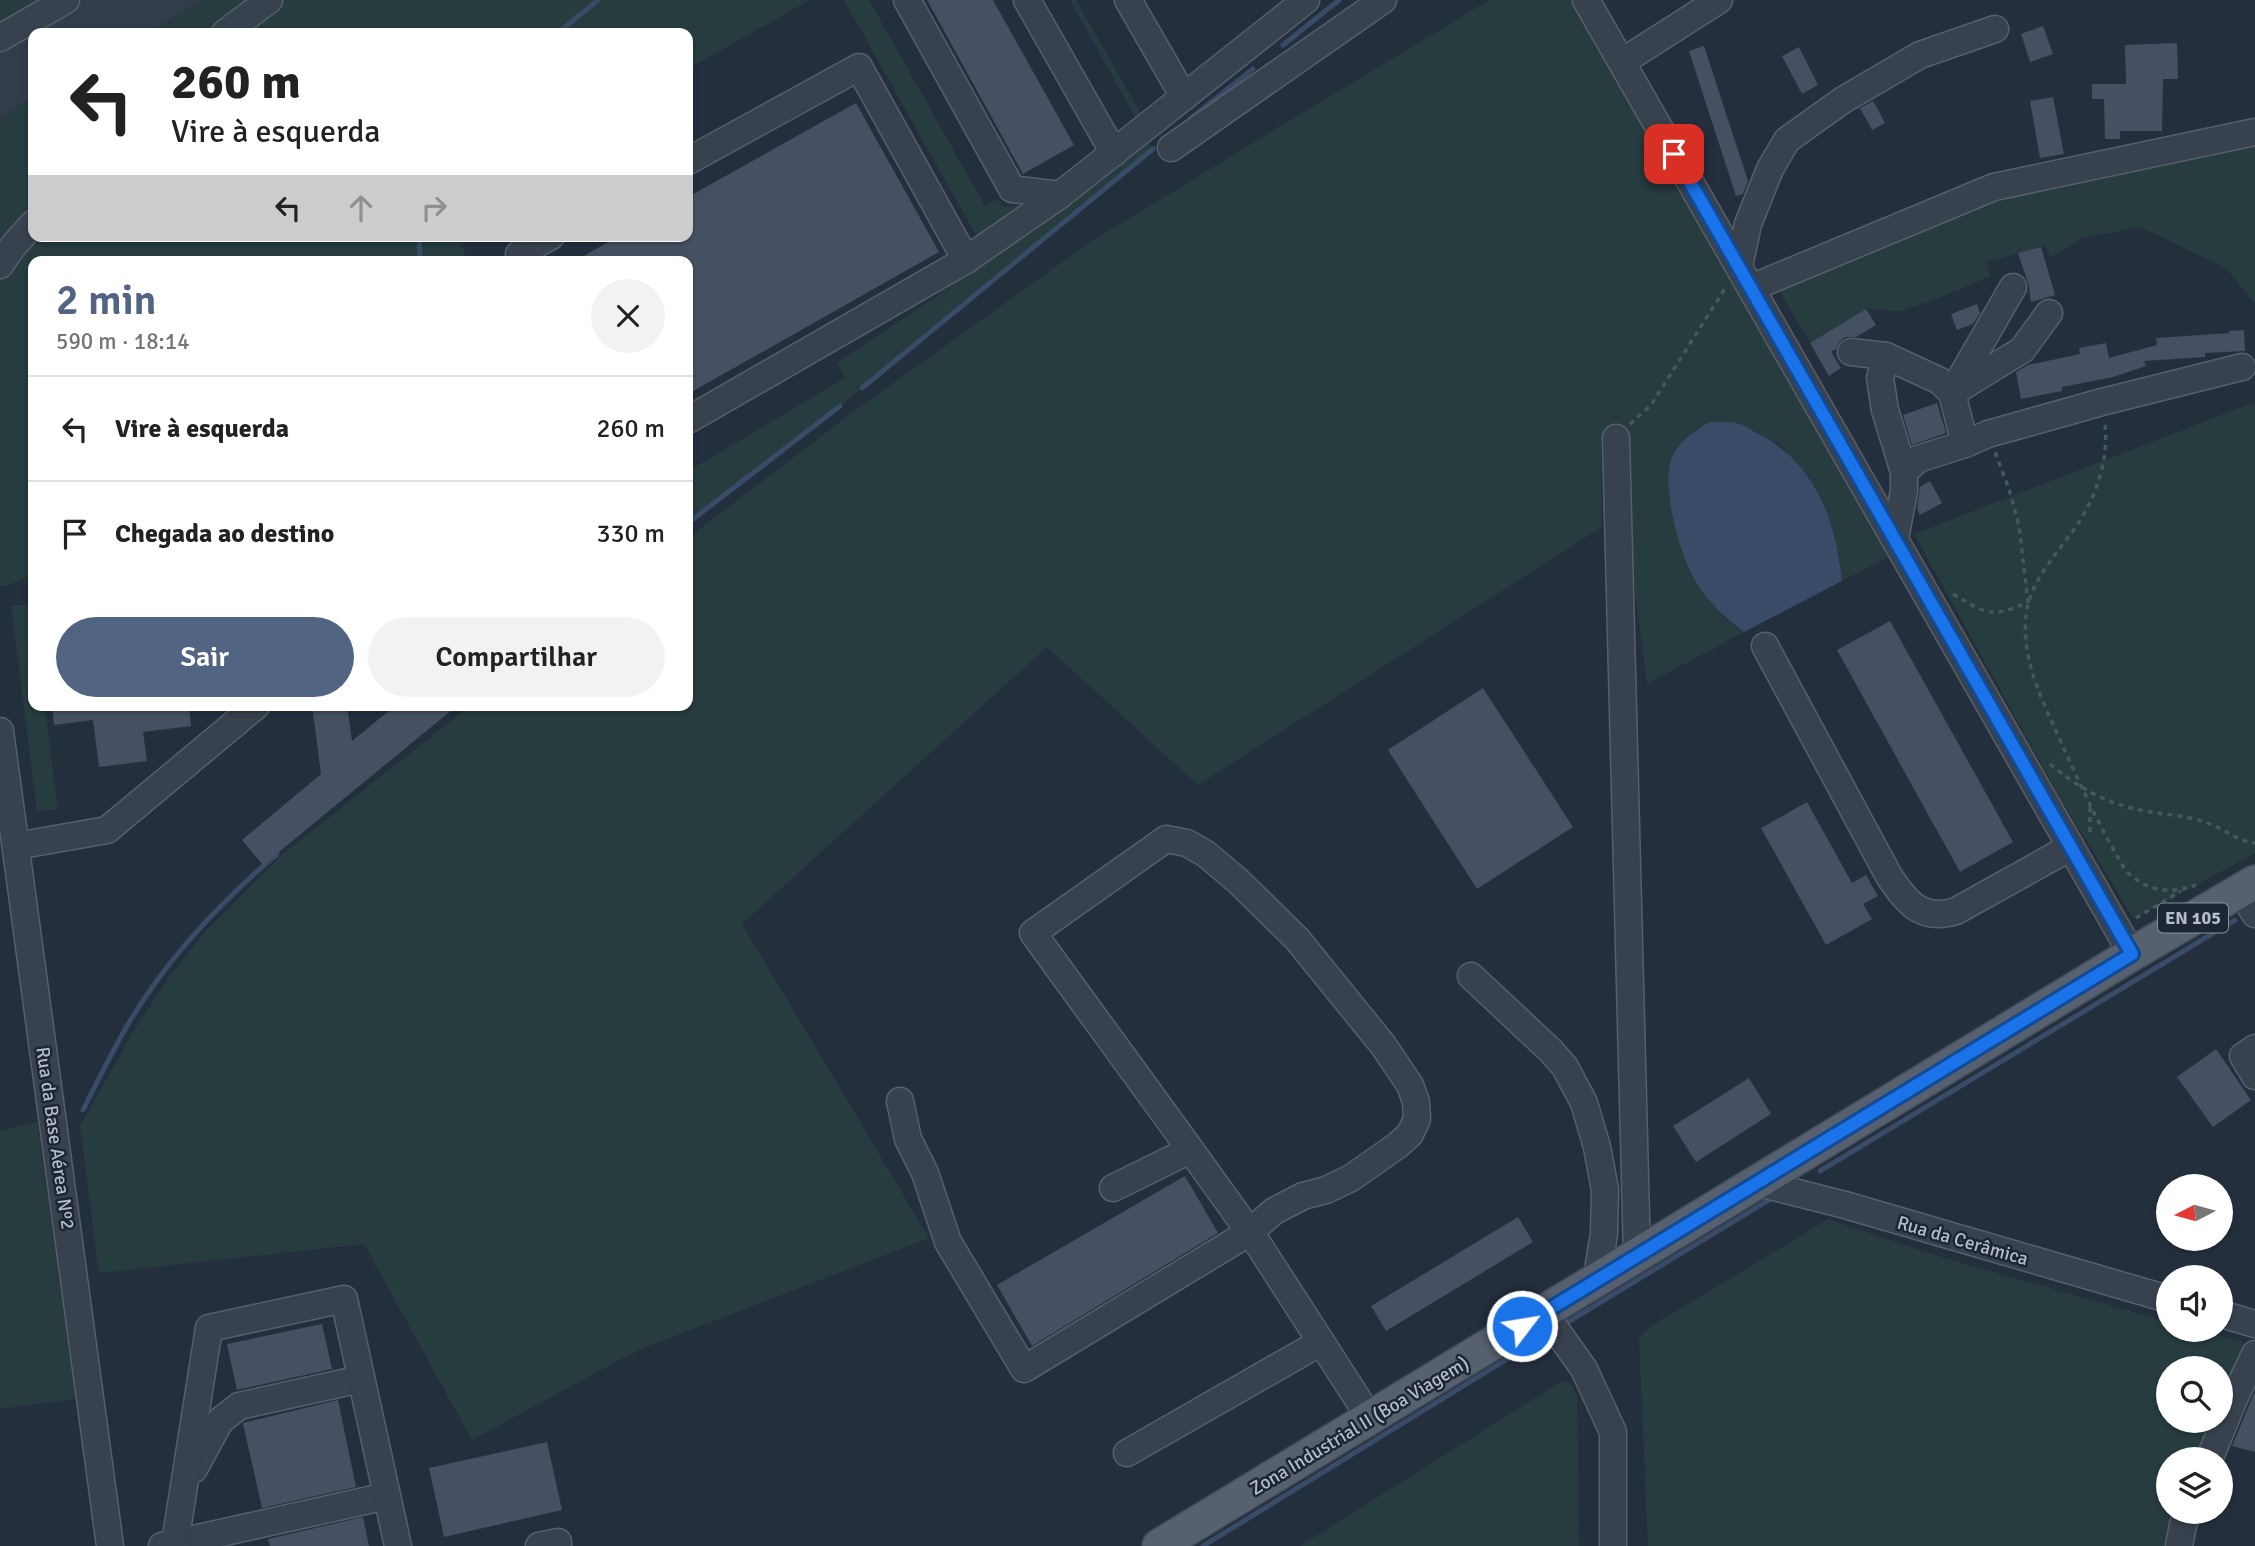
<!DOCTYPE html>
<html lang="pt">
<meta charset="utf-8">
<style>
:root{--surface:#fff;--page:#f2f2f2;--text:#222;--muted:#767676;--line:#e0e0e0;--accent:#516482}
body{margin:0;font-family:Signika,sans-serif;background:var(--page);color:var(--text);height:100vh;display:flex;flex-direction:column;font-size:26px;white-space:nowrap}
*{box-sizing:border-box;margin:0}
p{font-size:23px;color:var(--muted)}
.icon{flex:none;width:38px;height:38px;fill:none;stroke:currentColor;stroke-width:2;stroke-linecap:round;stroke-linejoin:round}
.map{position:relative;flex:1;overflow:hidden}
.details{position:absolute;left:28px;top:256px;width:665px;height:455px;display:flex;flex-direction:column;background:var(--surface);border-radius:14px;box-shadow:0 2px 5px #0004}
.details>*{flex:none}
.top-card{position:absolute;left:28px;top:28px;width:665px;height:214px;border-radius:14px;box-shadow:0 2px 5px #0004;background:#fff;color:var(--text);overflow:hidden}
.needle{width:46px;rotate:264deg}
.controls{position:absolute;left:2156px;top:1174px;display:grid;gap:14px}
.controls a{display:grid;place-items:center;width:77px;height:77px;border-radius:50%;background:var(--surface);box-shadow:0 2px 5px #0004;font-size:35px}
.pin{position:absolute;display:grid;place-items:center;width:60px;height:60px;color:#fff;margin:-30px;border-radius:14px;box-shadow:0 4px 10px #0006}
.me{position:absolute;width:77px;margin:-38px;rotate:59deg;stroke-linejoin:round;filter:drop-shadow(0 0 5px #0008)}
.turn{display:flex;align-items:center;gap:24px;height:147px;padding:0 28px;font-size:32px}
.turn .icon{width:91px;height:91px;stroke-width:2.5}
.turn b{display:block;font-size:49px;line-height:60px}
.lanes{display:flex;align-items:center;height:66px;padding:0 28px;background:#0003;justify-content:center;gap:35px;direction:ltr}
.lanes .off{opacity:.35}
.round{display:grid;place-items:center;flex:none;width:74px;height:74px;border-radius:37px;background:var(--page)}
.overview{display:flex;align-items:center;justify-content:space-between;height:119px;padding:0 28px}
h1{font-size:42px;font-weight:600;line-height:52px;color:var(--accent)}
.primary-button{display:flex;gap:14px;margin-top:auto;padding:14px 28px}
.primary-button a{flex:1;height:80px;border-radius:42px;background:var(--accent);color:#fff;font-size:28px;font-weight:600;line-height:80px;text-align:center}
.primary-button a+a{background:var(--page);color:var(--text)}
ul{padding:0;list-style:none}
li{display:flex;align-items:center;gap:21px;height:105px;padding:0 28px;border-top:2px solid var(--line)}
li div{flex:1}
li b{display:block;font-size:26px}
li em{font-style:normal}
.map>svg:first-child{display:block}
</style>
<div class="map">
<svg width="2255" height="1546" viewBox="0 0 2255 1546">
<rect width="100%" height="100%" fill="#242f3e"/>
<path fill="#323c4b" d="M0,0h204l-58,33h-113v65l-33,19z"/>
<g fill="#263c3f">
<path d="M0,0h44l-44,26z"/>
<path d="M204,0h606l-122,69v-36h-542z"/>
<path d="M844,0h25l116,206 13,-7 6,8 30,-3 -58,31z"/>
<path d="M1070,0h6l65,114 -6,3z"/>
<path d="M1489,0h81l318,557 -46,24 -3,-26 -30,-79 -29,-31 -42,-22 -16,193 22,16 -97,52 -17,-130 -4,-117 -25,1 1,89 -404,258 -151,-138 -305,277 187,314 -293,113 -164,89 -108,-196 -265,29 -19,-147 53,-94 38,-58 34,-42 77,-77 189,-150h217v-167l161,-123 241,-173z"/>
<path d="M33,98v138h424l11,25h-435v313l-24,11 -9,1v-469z"/>
<path d="M2255,132v172l-29,-36 -86,-41 -57,11 -33,20 -4,-13 -59,17 3,14 -48,21 -41,14 -35,-2 -56,34 -34,-57 218,-99z"/>
<path d="M1149,143l4,6 -313,257 -152,117v-52l157,-93 -8,-15 228,-154z"/>
<path d="M2255,402v451l-121,66 -71,-116 -149,-269z"/>
<path d="M33,604v101h12l13,104 -21,2 -26,-205z"/>
<path d="M37,1122l39,277 -76,10v-278z"/>
<path d="M1828,1219l106,36 234,67v8h30l46,12 -23,55v-29h-53v53h43l-16,38 -27,1v52h8l-12,34h-516l-9,-208 13,-12z"/>
<path d="M1562,1381l8,1 7,14 2,150h-279z"/>
</g>
<path fill="#394c67" d="M1709,422c9,0 19,-1 28,1 8,2 17,9 24,12 55,29 75,87 81,146l-98,51c-18,-13 -32,-27 -45,-45 -18,-26 -36,-93 -29,-123 4,-20 24,-32 39,-42z"/>
<g fill="none" stroke-linecap="round" stroke-linejoin="round">
<g stroke="#394c67" stroke-width="5">
<path d="M558,33l40,-33"/>
<path d="M1283,45l56,-45"/>
<path d="M1190,119l63,-50"/>
<path d="M419,236l1,25"/>
<path d="M862,388l291,-239"/>
<path d="M688,523l152,-117"/>
<path d="M83,1110c13,-26 26,-52 40,-77 39,-69 94,-128 154,-179"/>
<path d="M1820,1171l415,-251"/>
<path d="M1563,1325l209,-127"/>
<path d="M1203,1546l330,-203"/>
</g>
</g>
<g fill="#455162">
<path d="M927,0h66l81,145 -51,29z"/>
<path d="M2043,26l10,28 -23,8 -9,-28z"/>
<path d="M2177,43l1,36h-15l-1,52h-42v8h-15l-1,-40h-12v-15h34l-1,-39z"/>
<path d="M1704,46l44,135 -5,13 -7,2 -47,-145z"/>
<path d="M1799,47l19,38 -16,9 -20,-38z"/>
<path d="M2053,97l11,57 -24,4 -10,-57z"/>
<path d="M1873,101l12,22 -13,7 -12,-22z"/>
<path d="M856,103l83,149 -251,142v-133h-113l44,-25h69v-39z"/>
<path d="M2041,247l14,48 -24,7 -2,-16 -11,-33z"/>
<path d="M1977,304l3,9 -7,11 -16,6 -6,-16z"/>
<path d="M1866,309l10,16 -20,12h-11l-6,5 -3,7 -5,3 10,16 -12,8 -19,-33z"/>
<path d="M2244,330l1,21 -40,2v4l-61,4 2,5 -33,11 -51,10v4l-41,8 -5,-27 12,-7 52,-11 -1,-6 27,-5 3,15 48,-13 -1,-7 74,-5 -1,-2z"/>
<path d="M1937,403l9,30 -34,12 -9,-30z"/>
<path d="M1930,481l12,22 -22,12 -3,-6 3,-22z"/>
<path d="M1890,621l123,221 -53,30 -123,-222z"/>
<path d="M1483,688l90,139 -96,62 -89,-139z"/>
<path d="M52,705h137l2,21 -48,6 4,29 -48,6 -6,-47 -39,5z"/>
<path d="M312,705h35l5,36 44,-36h62l-195,160 -21,-25 79,-66z"/>
<path d="M1807,802l45,81 14,-8 12,21 -15,8 9,15 -46,26 -65,-117z"/>
<path d="M2216,1049l35,51 -38,27 -36,-50z"/>
<path d="M1749,1078l22,36 -75,48 -23,-36z"/>
<path d="M1185,1176l33,57 -186,113 -35,-61z"/>
<path d="M1518,1217l15,25 -147,89 -15,-25z"/>
<path d="M322,1324l10,45 -95,21 -10,-46z"/>
<path d="M2255,1391v61l-23,-6z"/>
<path d="M338,1400l18,87 -94,21 -19,-85z"/>
<path d="M547,1442l15,68 -118,27 -15,-69z"/>
<path d="M363,1517l6,29h-99l-2,-7z"/>
</g>
<g fill="none" stroke-linecap="round" stroke-linejoin="round">
<defs>
<g id="minor">
<path d="M907,0l105,189 48,6"/>
<path d="M1027,0l87,153"/>
<path d="M1128,0l56,97"/>
<path d="M1586,0l546,954"/>
<path d="M225,33l44,-33"/>
<path d="M0,38l66,-38"/>
<path d="M1622,62l97,-62"/>
<path d="M1171,148l212,-148"/>
<path d="M688,161l171,-94 107,193 -278,160"/>
<path d="M966,260l94,-65 246,-195"/>
<path d="M523,261l-4,-7 32,-18"/>
<path d="M0,265l14,-20 19,-21"/>
<path d="M1739,266l9,-42 22,-55 17,-29 56,-40 77,-45 75,-26"/>
<path d="M2013,287l-61,106 13,51 23,-10 114,-32 140,-35"/>
<path d="M1751,288l243,-101 261,-55"/>
<path d="M1851,352l35,4 54,25 12,12 70,-43 27,-37"/>
<path d="M1886,356l-6,22 5,32 19,62v19l-9,48"/>
<path d="M1616,438l21,818"/>
<path d="M1904,472l14,-13 47,-15"/>
<path d="M1765,646l124,230c17,26 33,46 67,35l115,-64"/>
<path d="M0,731l110,815"/>
<path d="M16,846l91,-16 150,-125"/>
<path d="M2240,890l15,24"/>
<path d="M1471,976l80,75 14,16 19,36 13,44 8,43 -1,44 -8,48"/>
<path d="M2255,1048l-12,8 12,20"/>
<path d="M900,1101l8,38 17,34 23,69 76,127 226,-137 24,-21 29,-15 23,-6 25,-12 47,-33 12,-11 7,-15 -1,-17 -6,-17 -27,-40 -86,-106 -59,-58 -32,-27 -19,-11 -21,-4 -133,94c76,105 153,209 227,314l110,171"/>
<path d="M1758,1183l87,22 323,94"/>
<path d="M1113,1188l77,-38"/>
<path d="M1544,1313l40,56 29,63v114"/>
<path d="M2221,1314l34,10"/>
<path d="M1127,1453l194,-111"/>
<path d="M2209,1460l24,-59 22,-47"/>
<path d="M194,1469l26,-48 19,-15 122,-27"/>
<path d="M162,1546l225,-50"/>
<path d="M178,1546l-3,-3 34,-215 135,-29 54,247"/>
<path d="M539,1546l19,-4v4"/>
<path d="M2179,1546l4,-21 5,-13"/>
</g>
<path id="major" d="M1159,1546l973,-592 123,-72"/>
</defs>
<use href="#minor" stroke="#565f6c" stroke-width="29"/>
<use href="#major" stroke="#414a57" stroke-width="36"/>
<g stroke="#44595c" stroke-width="3.5" stroke-dasharray="5 5" stroke-linecap="butt">
<path d="M1630,424l21,-19 75,-118"/>
<path d="M2105,425c4,34 -9,72 -28,100 -17,25 -39,47 -48,76 -6,19 -4,44 1,63 6,24 17,47 27,69 21,47 42,94 69,138 21,20 43,24 70,14"/>
<path d="M1953,594c31,19 40,25 75,8l-9,-76 -10,-37 -14,-37"/>
<path d="M2050,764c30,25 57,40 96,47 21,4 44,5 64,13 16,6 27,17 45,19"/>
<path d="M2090,807v28"/>
<path d="M2136,918l45,-27"/>
</g>
<use href="#minor" stroke="#38414e" stroke-width="26"/>
<use href="#major" stroke="#56606e" stroke-width="33"/>
</g>
<g fill="none" stroke-linecap="round" stroke-linejoin="round">
<defs>
<path id="route" d="M1522,1326l610,-372 -458,-800"/>
</defs>
<use href="#route" stroke="#114b97" stroke-width="18"/>
<use href="#route" stroke="#1a73e8" stroke-width="12"/>
</g>
<g text-anchor="middle" stroke-width="5" stroke-linejoin="round" paint-order="stroke">
<rect fill="#1d2633" stroke="#878f9c" stroke-width="2" x="2158" y="903.5" width="70" height="29" rx="5"/>
<g font-size="18" font-weight="bold" fill="#b4bcc9">
<text x="2193" y="924">EN 105</text>
</g>
<g font-size="19" fill="#b4bcc9" stroke="#1d2633">
<text transform="translate(56 1138) rotate(82)" y="7">Rua da Base Aérea Nº2</text>
<text transform="translate(1963 1240) rotate(16)" y="7">Rua da Cerâmica</text>
<text transform="translate(1359 1425) rotate(-31)" y="7">Zona Industrial II (Boa Viagem)</text>
</g>
</g>
</svg>
<div class="controls">
<a><svg class="needle" viewBox="-14 -14 28 28"><path d="M0-13l5 13h-10z" fill="#e53935"/><path d="M0 13l5-13h-10z" fill="#767676"/></svg></a>
<a><svg class="icon" aria-label="sound" viewBox="0 0 24 24"><path d="M4 9h4l5-4v14l-5-4H4zM17 9q2 3 0 6"/></svg></a>
<a><svg class="icon" aria-label="search" viewBox="0 0 24 24"><circle cx="10" cy="10" r="6"/><path d="M15 15l6 6"/></svg></a>
<a><svg class="icon" aria-label="layers" viewBox="0 0 24 24"><path d="M12 4l9 5-9 5-9-5zM3 14l9 5 9-5"/></svg></a>
</div>
<div class="pin" style="left:1674px;top:154px;background:#d93025"><svg class="icon" aria-label="arrive" viewBox="0 0 24 24"><path d="M6 21V4h12l-3 4 3 4H6"/></svg></div>
<svg class="me" style="left:1522px;top:1326px" viewBox="-20 -20 40 40"><circle r="17" fill="#1a73e8" stroke="#fff" stroke-width="3"/><path d="M0-11L8 9 0 5-8 9z" fill="#fff"/></svg>
<div class="top-card">
<div class="turn"><svg class="icon" aria-label="left" viewBox="0 0 24 24"><path d="M17 20v-9H6M10 6l-5 5 5 5"/></svg><div><b>260 m</b>Vire à esquerda</div></div>
<div class="lanes"><svg class="icon" aria-label="left" viewBox="0 0 24 24"><path d="M17 20v-9H6M10 6l-5 5 5 5"/></svg><svg class="icon off" aria-label="ahead" viewBox="0 0 24 24"><path d="M12 20V5M6 11l6-6 6 6"/></svg><svg class="icon off" aria-label="right" viewBox="0 0 24 24"><path d="M7 20v-9h11M14 6l5 5-5 5"/></svg></div>
</div>
<section class="details">
<div class="overview"><div><h1>2 min</h1><p>590 m · 18:14</p></div><a class="round"><svg class="icon" aria-label="close" viewBox="0 0 24 24"><path d="M6 6l12 12M18 6L6 18"/></svg></a></div>
<ul>
<li><svg class="icon" aria-label="left" viewBox="0 0 24 24"><path d="M17 20v-9H6M10 6l-5 5 5 5"/></svg><div><b>Vire à esquerda</b></div><em>260 m</em></li>
<li><svg class="icon" aria-label="arrive" viewBox="0 0 24 24"><path d="M6 21V4h12l-3 4 3 4H6"/></svg><div><b>Chegada ao destino</b></div><em>330 m</em></li>
</ul>
<div class="primary-button"><a>Sair</a><a>Compartilhar</a></div>
</section>
</div>
